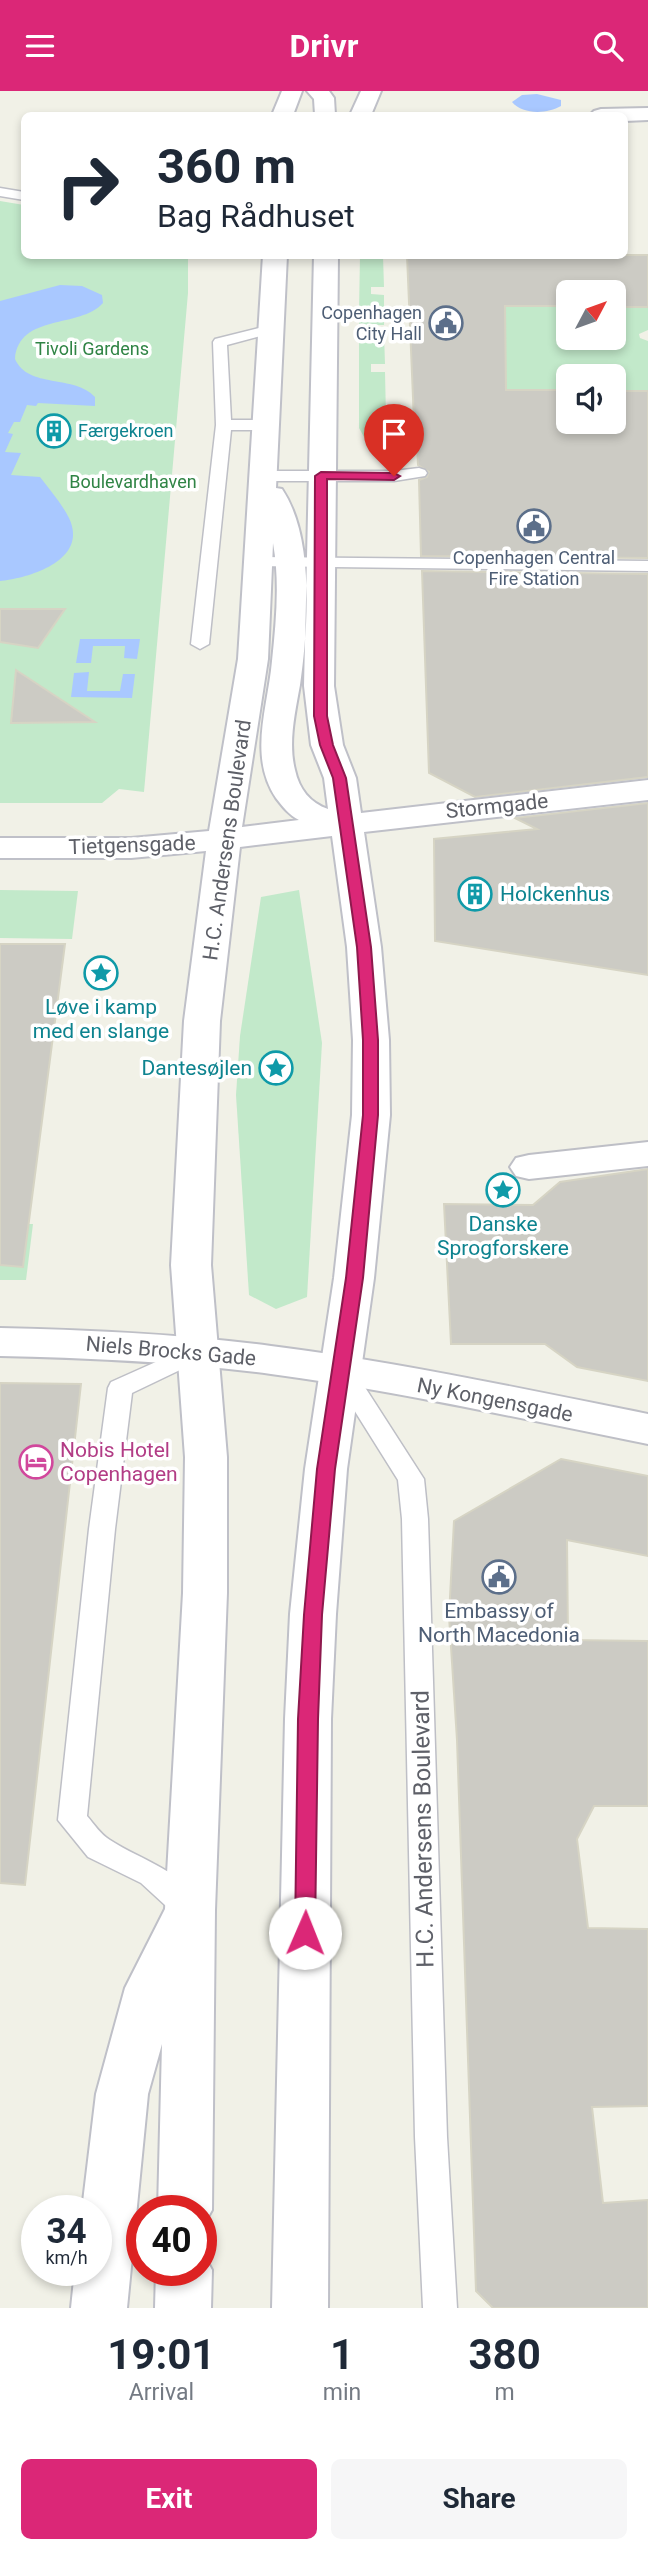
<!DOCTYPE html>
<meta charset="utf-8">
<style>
:root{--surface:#fff;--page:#f6f6f7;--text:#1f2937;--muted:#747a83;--accent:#db2777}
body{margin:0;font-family:Roboto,sans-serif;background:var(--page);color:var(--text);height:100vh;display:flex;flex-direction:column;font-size:26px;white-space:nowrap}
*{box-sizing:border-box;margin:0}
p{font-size:23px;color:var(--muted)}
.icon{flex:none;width:38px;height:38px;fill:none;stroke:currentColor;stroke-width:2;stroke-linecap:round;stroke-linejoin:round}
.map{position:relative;height:2217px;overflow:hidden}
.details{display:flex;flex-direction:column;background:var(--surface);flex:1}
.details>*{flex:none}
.top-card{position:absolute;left:21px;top:21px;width:607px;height:147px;border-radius:10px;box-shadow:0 4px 10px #0003;background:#fff;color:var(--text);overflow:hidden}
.needle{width:46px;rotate:49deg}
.tools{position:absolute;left:556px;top:189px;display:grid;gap:14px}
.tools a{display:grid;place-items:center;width:70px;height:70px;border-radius:10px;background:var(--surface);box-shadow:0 4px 10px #0003;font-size:35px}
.speed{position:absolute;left:21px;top:2104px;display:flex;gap:14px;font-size:35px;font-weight:700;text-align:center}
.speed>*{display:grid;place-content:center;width:91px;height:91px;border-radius:50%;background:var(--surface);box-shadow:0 4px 10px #0003;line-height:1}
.speed small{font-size:18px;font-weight:400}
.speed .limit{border:10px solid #d22;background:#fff;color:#111}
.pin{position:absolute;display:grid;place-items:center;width:60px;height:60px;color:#fff;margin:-72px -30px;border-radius:50% 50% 50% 0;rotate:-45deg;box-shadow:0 0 7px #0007}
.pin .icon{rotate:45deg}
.me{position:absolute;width:77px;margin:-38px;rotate:1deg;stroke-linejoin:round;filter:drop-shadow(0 0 5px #0008)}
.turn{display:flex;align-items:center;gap:24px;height:147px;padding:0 21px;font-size:32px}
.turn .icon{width:91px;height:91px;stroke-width:2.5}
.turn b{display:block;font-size:49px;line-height:60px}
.eta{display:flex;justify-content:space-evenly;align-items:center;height:119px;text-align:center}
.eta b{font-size:42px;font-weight:700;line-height:49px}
.action{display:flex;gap:14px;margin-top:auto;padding:14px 21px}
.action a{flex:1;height:80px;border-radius:10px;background:var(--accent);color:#fff;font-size:28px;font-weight:700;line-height:80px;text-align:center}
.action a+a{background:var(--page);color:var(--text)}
header{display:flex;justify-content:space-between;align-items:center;height:91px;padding:0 21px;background:var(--accent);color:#fff;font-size:32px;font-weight:700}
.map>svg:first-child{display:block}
</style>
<header><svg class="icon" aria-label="menu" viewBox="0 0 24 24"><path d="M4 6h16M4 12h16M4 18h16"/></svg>Drivr<svg class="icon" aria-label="search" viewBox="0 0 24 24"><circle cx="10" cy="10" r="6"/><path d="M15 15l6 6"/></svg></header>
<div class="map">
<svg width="648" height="2217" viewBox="0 0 648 2217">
<rect width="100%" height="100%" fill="#f1f1e7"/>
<g fill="#c2e9ca">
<path d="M0,110l24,4v50l164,1v37l-44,499 -25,-3 -17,14h-102z"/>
<path d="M360,165h23l1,31h-13v7l13,1v16h-25z"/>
<path d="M506,213v2h63v32h45v-31l34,-3v26l-9,4 1,4 8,3v50h-34v-15h-45v14h-80l10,-50 6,-4 1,-3 -8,-3z"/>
<path d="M384,229v5h-13v9h13l1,30h-14v8h14l1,45h-14l-1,8 15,1v23l9,1v18h-7l-15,-15 -14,-25v-107z"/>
<path d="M0,799l78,1 -6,48 -72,-1z"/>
<path d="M299,799l23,153 -15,254 -31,12 -27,-14 -13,-200 4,-59 21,-139z"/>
<path d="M0,1133h33l-7,56h-26z"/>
</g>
<g fill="#a9c8ff">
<path d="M537,3l24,6v6c-14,8 -38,9 -49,-4l10,-7z"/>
<path d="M60,194l22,1 20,9 1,8c-23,26 -84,10 -88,56 13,30 59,15 80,38v9l-57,-3 -2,3 -9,-1 -7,17h-6l-6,11 5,1 -8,18 16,1 -10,22 29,2c10,13 22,27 29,41 20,42 -39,60 -69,63v-280z"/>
<path d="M80,548h60l-3,20 -13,-1 1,-12h-32l-2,17h-15z"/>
<path d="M89,581l-2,19h33l3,-17h12l-3,24 -61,-1 3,-24z"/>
</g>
<g fill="#cccbc4" stroke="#d6d4c4" stroke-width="2">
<path d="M407,164h241v52h-34v-15h-45v14h-64l1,84h63v32h45v-31h34v167l-227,-2 -2,-76 8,-3 2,-5 -11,-7 -1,-20h-2z"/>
<path d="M422,480l226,3v203l-173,20 -46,-24z"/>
<path d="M0,518h65l-27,39 -38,-6z"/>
<path d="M16,579l79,52 -84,1z"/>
<path d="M648,712v172l-213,-34 -1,-102 103,-10 -22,-11z"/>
<path d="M0,853h65l-42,323 -23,-2z"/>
<path d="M648,1078v212l-71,-14 -32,-23h-94l-7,-140 89,1 27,-23z"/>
<path d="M0,1292l81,1 -56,501 -25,-2z"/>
<path d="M561,1368l87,17v80l-81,-16 1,100 80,1v165h-54l-17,33 11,89 60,1v177l-56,1 11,96 45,-3v108h-155l-17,-17 -19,-551 -8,-124 5,-95z"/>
</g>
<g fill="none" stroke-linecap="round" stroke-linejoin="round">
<defs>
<g id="lane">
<path d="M0,97l24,4v8l-24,-4z"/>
<path d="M271,234l5,1 2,3 -2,3 -49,13 4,75h36l8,5 -8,5h-36l-22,214 -9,5 -9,-5 25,-219 -3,-83 2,-3z"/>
<path d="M419,377l6,2 2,3 -2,3 -31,5h-130l-8,-5 8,-5h130z"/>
<path d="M259,466l389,4v10l-395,-5 -2,-4 2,-4z"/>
<path d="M196,1253l9,2 3,6 -3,6 -73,35 -17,136 -28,287c7,8 14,19 23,24 32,21 75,31 93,68l-5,9 -10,4 -10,-4 -37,-34 -53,-26 -30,-37 31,-291 19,-141 3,-6z"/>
<path d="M341,1270l9,3 74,115 4,40 19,618 10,171h-34l-8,-171 -13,-618 -4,-39 -69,-110 3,-6z"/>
</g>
<g id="street">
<path d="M648,17v12l-23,1v-6h-35l4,-4 7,-2z"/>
<path d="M648,1051v24l-119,13 -13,-3 -6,-9 6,-9 13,-3z"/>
<path d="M0,1237c91,2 181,6 271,18 127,16 252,43 377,68v30c-125,-25 -250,-53 -377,-70 -90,-12 -180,-16 -271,-18z"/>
</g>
<g id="secondary">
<path d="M282,0h20l-9,24h-21z"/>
<path d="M307,0h22l5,7 1,17h-20l-1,-16z"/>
<path d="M361,0h20l-10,24h-21z"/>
<path d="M263,164h24l-11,233 6,1c33,49 26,140 18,196 -5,28 -12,58 -5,85 4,19 15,33 33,39l-4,-31 -13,-33 -7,-59 10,-431h24l-4,431 9,59 13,33 5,35 287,-33v20l-284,32 17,115 8,93 1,75 -16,163 -27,191 -11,145 -5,105 -3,589h-56l13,-589 5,-105 15,-145 29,-191 18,-163 1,-75 -6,-93 -15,-111 -92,11 -20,174 -9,244 16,192v136l-12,317 -3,300 -11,19v-19h-43l4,-166 -14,50 -21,214h-56l4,-38h21v-60h-14l14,-116 29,-106 40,-79 18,-316 2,-136 -14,-192 13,-244 22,-170 -75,7h-131v-20h131l78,-7 29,-172zM273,452c7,39 3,79 -1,118 -4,46 -24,95 4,137 7,9 13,17 23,22l-57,7 26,-168z"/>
<path d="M201,2159l11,20 -1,38h-56l1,-38h45z"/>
</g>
</defs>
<use href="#lane" stroke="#bebfc6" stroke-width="3"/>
<use href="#street" stroke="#bebfc6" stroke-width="4"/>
<use href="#secondary" stroke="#bfc0c8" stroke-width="4"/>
<use href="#lane" fill="#fff" fill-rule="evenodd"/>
<use href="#street" fill="#fff" fill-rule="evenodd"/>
<use href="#secondary" fill="#fff" fill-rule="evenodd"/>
</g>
<path fill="#db2777" stroke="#8e194d" stroke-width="2" d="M321,381l73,1 6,3 -6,4 -67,-1v237l6,29 13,33 25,169 7,93v75l-15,163 -28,191 -13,146 -4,104 -3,214 -3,7 -7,2 -7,-2 -3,-7 3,-214 6,-104 13,-146 29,-191 17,-163v-75l-6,-93 -24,-169 -13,-33 -6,-29 1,-240z"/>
<defs>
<symbol id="civic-ring" viewBox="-11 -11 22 22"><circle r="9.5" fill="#fff" stroke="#5c6f8a" stroke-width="1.5"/><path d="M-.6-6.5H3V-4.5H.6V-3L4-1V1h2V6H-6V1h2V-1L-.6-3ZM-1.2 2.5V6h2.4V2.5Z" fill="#5c6f8a"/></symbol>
<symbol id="building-ring" viewBox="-11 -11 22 22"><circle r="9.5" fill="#fff" stroke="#0f9aa8" stroke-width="1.5"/><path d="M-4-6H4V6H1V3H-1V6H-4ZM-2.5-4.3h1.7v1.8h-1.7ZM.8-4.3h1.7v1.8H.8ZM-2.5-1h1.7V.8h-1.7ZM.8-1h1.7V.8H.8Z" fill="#0f9aa8"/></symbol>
<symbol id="sight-ring" viewBox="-11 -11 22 22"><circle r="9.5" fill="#fff" stroke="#0f9aa8" stroke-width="1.5"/><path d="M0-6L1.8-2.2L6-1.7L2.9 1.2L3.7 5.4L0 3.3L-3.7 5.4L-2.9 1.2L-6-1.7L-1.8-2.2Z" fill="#0f9aa8"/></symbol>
<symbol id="hotel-ring" viewBox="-11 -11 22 22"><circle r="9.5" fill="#fff" stroke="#d1479c" stroke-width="1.5"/><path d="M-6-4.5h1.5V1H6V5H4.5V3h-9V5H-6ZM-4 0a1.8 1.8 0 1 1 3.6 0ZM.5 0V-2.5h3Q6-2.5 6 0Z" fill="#d1479c"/></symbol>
</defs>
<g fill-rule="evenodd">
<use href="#civic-ring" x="427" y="213" width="38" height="38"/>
<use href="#building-ring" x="35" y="321" width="38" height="38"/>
<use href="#civic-ring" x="515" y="416" width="38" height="38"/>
<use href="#building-ring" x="456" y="784" width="38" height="38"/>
<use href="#sight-ring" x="82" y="863" width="38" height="38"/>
<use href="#sight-ring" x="257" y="958" width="38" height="38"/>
<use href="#sight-ring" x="484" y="1080" width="38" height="38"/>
<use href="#hotel-ring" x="17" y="1352" width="38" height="38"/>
<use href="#civic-ring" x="480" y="1467" width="38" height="38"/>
</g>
<g text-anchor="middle" stroke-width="7" stroke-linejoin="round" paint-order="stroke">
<g font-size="18" fill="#4e5e75" stroke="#fff" text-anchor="end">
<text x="422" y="228">Copenhagen<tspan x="422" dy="21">City Hall</tspan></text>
<text x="534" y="473" text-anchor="middle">Copenhagen Central<tspan x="534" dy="21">Fire Station</tspan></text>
</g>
<g font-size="18" fill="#308445" stroke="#fff">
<text x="92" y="264">Tivoli Gardens</text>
<text x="133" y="397">Boulevardhaven</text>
</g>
<g font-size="18" fill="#0d838f" stroke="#fff" text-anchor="start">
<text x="78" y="346">Færgekroen</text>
</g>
<g font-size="21" fill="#5e6068" stroke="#fff">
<text transform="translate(497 715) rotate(-6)" y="7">Stormgade</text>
<text transform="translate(227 749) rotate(-82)" y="7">H.C. Andersens Boulevard</text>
<text transform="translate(132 754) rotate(-2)" y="7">Tietgensgade</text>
<text transform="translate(171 1260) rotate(5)" y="7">Niels Brocks Gade</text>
<text transform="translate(495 1309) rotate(11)" y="7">Ny Kongensgade</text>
</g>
<g font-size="21" fill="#0d838f" stroke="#fff">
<text x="500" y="810" text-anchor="start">Holckenhus</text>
<text x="101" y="923">Løve i kamp<tspan x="101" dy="24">med en slange</tspan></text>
<text x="252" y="984" text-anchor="end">Dantesøjlen</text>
<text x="503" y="1140">Danske<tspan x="503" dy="24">Sprogforskere</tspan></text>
</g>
<g font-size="21" fill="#b23c85" stroke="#fff" text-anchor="start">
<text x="60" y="1366">Nobis Hotel<tspan x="60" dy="24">Copenhagen</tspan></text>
</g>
<g font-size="21" fill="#4e5e75" stroke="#fff">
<text x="499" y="1527">Embassy of<tspan x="499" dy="24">North Macedonia</tspan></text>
</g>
<g font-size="24" fill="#5e6068" stroke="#fff">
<text transform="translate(423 1738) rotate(-91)" y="8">H.C. Andersens Boulevard</text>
</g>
</g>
</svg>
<div class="tools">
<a><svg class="needle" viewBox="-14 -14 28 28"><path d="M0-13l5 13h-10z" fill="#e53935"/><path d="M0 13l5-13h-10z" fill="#747a83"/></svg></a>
<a><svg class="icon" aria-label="sound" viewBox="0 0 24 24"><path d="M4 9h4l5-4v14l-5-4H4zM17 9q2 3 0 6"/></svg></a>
</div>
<div class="speed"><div>34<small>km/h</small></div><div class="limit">40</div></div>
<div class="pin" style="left:394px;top:385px;background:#d93025"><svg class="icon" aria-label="arrive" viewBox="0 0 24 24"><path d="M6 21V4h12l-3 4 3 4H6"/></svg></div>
<svg class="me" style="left:305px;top:1842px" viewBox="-20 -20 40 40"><circle r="19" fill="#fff"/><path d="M0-13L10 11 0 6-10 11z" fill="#db2777"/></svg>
<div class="top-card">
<div class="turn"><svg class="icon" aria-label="right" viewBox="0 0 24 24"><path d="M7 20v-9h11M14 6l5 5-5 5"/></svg><div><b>360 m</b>Bag Rådhuset</div></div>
</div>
</div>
<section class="details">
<div class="eta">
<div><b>19:01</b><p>Arrival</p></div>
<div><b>1</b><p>min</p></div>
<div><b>380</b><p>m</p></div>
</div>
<div class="action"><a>Exit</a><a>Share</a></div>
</section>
